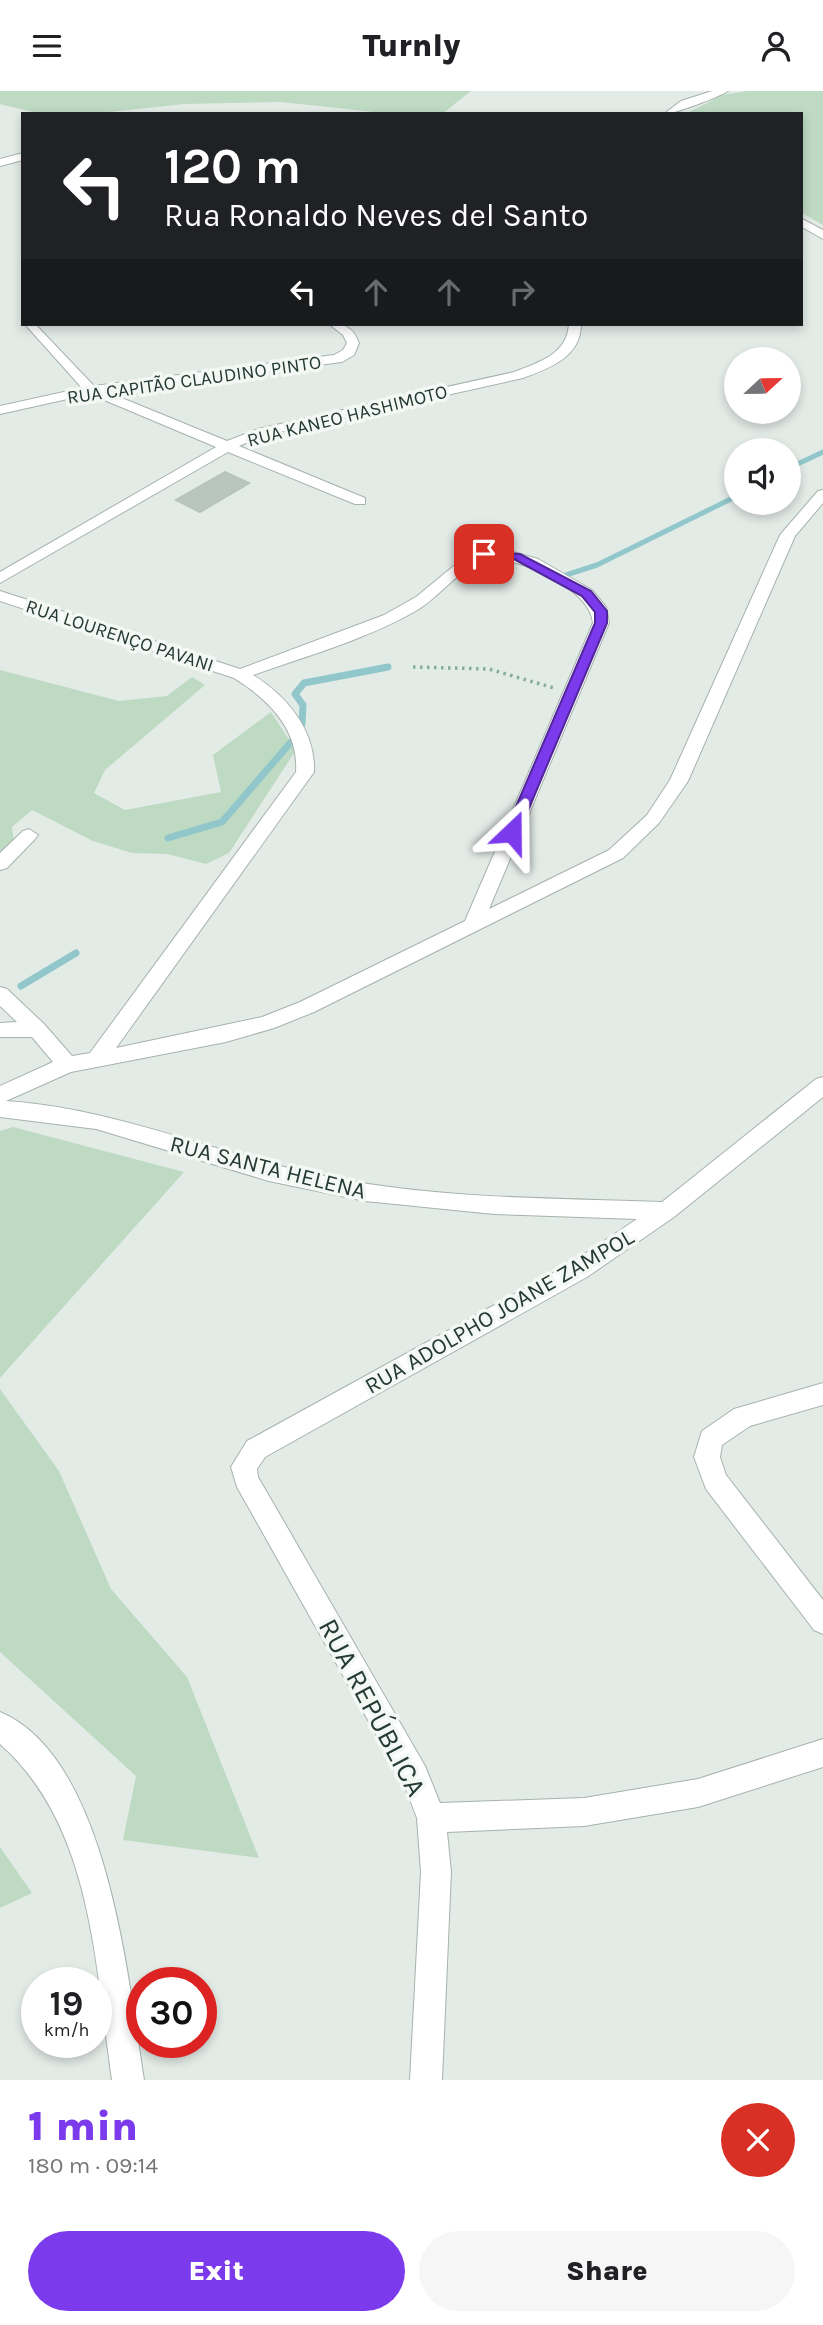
<!DOCTYPE html>
<meta charset="utf-8">
<style>
:root{--surface:#fff;--page:#f6f6f6;--text:#202124;--muted:#757577;--accent:#7c3aed}
body{margin:0;font-family:Karla,sans-serif;background:var(--page);color:var(--text);height:100vh;display:flex;flex-direction:column;font-size:26px;white-space:nowrap}
*{box-sizing:border-box;margin:0}
p{font-size:23px;color:var(--muted)}
.icon{flex:none;width:38px;height:38px;fill:none;stroke:currentColor;stroke-width:2;stroke-linecap:round;stroke-linejoin:round}
.map{position:relative;height:1989px;overflow:hidden}
.details{display:flex;flex-direction:column;background:var(--surface);flex:1}
.details>*{flex:none}
.top-card{position:absolute;left:21px;top:21px;width:782px;height:214px;border-radius:0px;box-shadow:0 4px 10px #0003;background:#202124;color:#fff;overflow:hidden}
.needle{width:46px;rotate:68deg}
.tools{position:absolute;left:724px;top:256px;display:grid;gap:14px}
.tools a{display:grid;place-items:center;width:77px;height:77px;border-radius:50%;background:var(--surface);box-shadow:0 4px 10px #0003;font-size:35px}
.speed{position:absolute;left:21px;top:1876px;display:flex;gap:14px;font-size:35px;font-weight:700;text-align:center}
.speed>*{display:grid;place-content:center;width:91px;height:91px;border-radius:50%;background:var(--surface);box-shadow:0 4px 10px #0003;line-height:1}
.speed small{font-size:18px;font-weight:400}
.speed .limit{border:10px solid #d22;background:#fff;color:#111}
.pin{position:absolute;display:grid;place-items:center;width:60px;height:60px;color:#fff;margin:-30px;border-radius:14px;box-shadow:0 4px 10px #0006}
.me{position:absolute;width:77px;margin:-38px;rotate:23deg;stroke-linejoin:round;filter:drop-shadow(0 0 5px #0008)}
.turn{display:flex;align-items:center;gap:24px;height:147px;padding:0 28px;font-size:32px}
.turn .icon{width:91px;height:91px;stroke-width:2.5}
.turn b{display:block;font-size:49px;line-height:60px}
.lanes{display:flex;align-items:center;height:66px;padding:0 28px;background:#0003;justify-content:center;gap:35px;direction:ltr}
.lanes .off{opacity:.35}
.round{display:grid;place-items:center;flex:none;width:74px;height:74px;border-radius:37px;background:var(--page)}
.head{display:flex;align-items:center;justify-content:space-between;height:119px;padding:0 28px}
h1{font-size:42px;font-weight:800;line-height:52px;color:var(--accent)}
.cta{display:flex;gap:14px;margin-top:auto;padding:14px 28px}
.cta a{flex:1;height:80px;border-radius:42px;background:var(--accent);color:#fff;font-size:28px;font-weight:800;line-height:80px;text-align:center}
.cta a+a{background:var(--page);color:var(--text)}
header{display:flex;justify-content:space-between;align-items:center;height:91px;padding:0 28px;background:var(--surface);font-size:32px;font-weight:800}
.map>svg:first-child{display:block}
</style>
<header><svg class="icon" aria-label="menu" viewBox="0 0 24 24"><path d="M4 6h16M4 12h16M4 18h16"/></svg>Turnly<svg class="icon" aria-label="person" viewBox="0 0 24 24"><circle cx="12" cy="8" r="4"/><path d="M4 21q1-7 8-7t8 7"/></svg></header>
<div class="map">
<svg width="823" height="1989" viewBox="0 0 823 1989">
<rect width="100%" height="100%" fill="#e3ebe7"/>
<g fill="#bedac3">
<path d="M0,0h471l-29,23h-49l-112,-12 -97,2 -93,10h-50l-41,-10z"/>
<path d="M747,0h76v134l-21,-12v-99h-117l38,-19z"/>
<path d="M0,579l119,31 48,-5 25,-19 13,8 -100,85 -11,23 31,17 96,-18 -8,-37 58,-43 25,38 -67,103 -23,11 -39,-10 -35,-1 -39,-12 -61,-31 -20,17 2,15 -14,15z"/>
<path d="M13,1036l171,45 -184,206v-247z"/>
<path d="M0,1298l59,82 52,118 76,88 72,181 -136,-18 13,-64 -136,-124z"/>
<path d="M0,1756l32,46 -32,15z"/>
</g>
<g fill="none" stroke-linecap="round" stroke-linejoin="round">
<g stroke="#91c7ca" stroke-width="5">
<path d="M789,377l34,-16"/>
<path d="M566,484l31,-10 140,-69"/>
</g>
<g stroke="#91c7ca" stroke-width="7">
<path d="M302,633l1,-19 -8,-11 9,-11 84,-16"/>
<path d="M168,747l54,-16 69,-80"/>
<path d="M21,895l55,-33"/>
</g>
</g>
<path fill="#b9c6bf" stroke="#b6c4bd" stroke-width="2" d="M225,381l24,11 -49,29 -24,-12z"/>
<g fill="none" stroke-linecap="round" stroke-linejoin="round">
<defs>
<g id="minor">
<path d="M712,0h16c-9,6 -54,23 -64,23l17,-13z"/>
<path d="M23,62v7l-23,6v-7z"/>
<path d="M802,128l21,11v9l-21,-12z"/>
<path d="M23,231l12,2 59,62 240,-31 9,-5 4,-7 -4,-8 -14,-11c16,0 24,3 30,19l-5,12 -12,7 -235,30 120,49 31,-12 256,-57c26,-10 53,-18 55,-48h12c0,33 -31,44 -58,54l-261,58 -23,10 126,52v6h-10l-127,-52 -228,131v-11l216,-125 -126,-53 -90,20v-8l82,-18z"/>
<path d="M823,399v13l-28,33 -107,245 -29,42 -36,35 -309,154 -40,16 -48,14 -155,30 -65,29c109,7 207,52 313,74 112,24 229,23 343,27l154,-123 7,-2v20l-149,120 -87,60 -322,180 -8,12 1,8 167,289 15,37 144,-5 114,-19 125,-40v28l-125,40 -114,19 -137,6 4,40 -9,208h-32l11,-208 -4,-54 -13,-34 -167,-297 -6,-20 16,-26 324,-178 66,-44 -143,-5 -129,-13 -96,-20 -173,-52 -96,-12v-31l53,-24 -21,-25h-32v-14l17,-1 -17,-16v-19l7,2 37,35 28,32 18,-3 206,-281c3,-43 -28,-73 -62,-94l-234,-77v-10l240,78 144,-54 32,-18 51,-42 32,-7 39,11 54,31 14,17 3,16 -120,286 120,-59 38,-35 23,-35 110,-245 38,-44zM487,468c31,-3 104,30 106,64l-128,298 -165,81 -38,15 -146,31 198,-276c2,-41 -27,-76 -61,-97 54,-19 111,-35 161,-63 27,-15 43,-43 73,-53z"/>
<path d="M29,738l9,6 -3,4 -28,29 -7,2v-17l23,-22z"/>
<path d="M823,1292v22l-73,21 -28,19 -2,12 6,18 97,125v34l-9,-4 -108,-141 -12,-32 8,-26 32,-22z"/>
<path d="M0,1621c108,45 128,268 144,368h-32c-17,-114 -19,-254 -112,-336z"/>
</g>
</defs>
<use href="#minor" stroke="#a6b2ad" stroke-width="2"/>
<path stroke="#87ab9c" stroke-width="3.5" stroke-dasharray="2.5 4.5" stroke-linecap="butt" d="M413,576l76,2 65,19"/>
<use href="#minor" fill="#fff" fill-rule="evenodd"/>
</g>
<path fill="#7c3aed" stroke="#51269a" stroke-width="2" d="M484,460l36,3 71,37 16,20v12l-88,209 -7,5 -7,-5 90,-209v-11l-13,-16 -68,-37 -34,-2v-5z"/>
<g text-anchor="middle" stroke-width="7" stroke-linejoin="round" paint-order="stroke">
<g font-size="19" fill="#253a32" stroke="#f3f8f5">
<text transform="translate(194 288) rotate(-8)" y="7">RUA CAPITÃO CLAUDINO PINTO</text>
<text transform="translate(347 324) rotate(-14)" y="7">RUA KANEO HASHIMOTO</text>
<text transform="translate(120 544) rotate(18)" y="7">RUA LOURENÇO PAVANI</text>
</g>
<g font-size="23" fill="#253a32" stroke="#f3f8f5">
<text transform="translate(268 1076) rotate(14)" y="8">RUA SANTA HELENA</text>
<text transform="translate(499 1220) rotate(-30)" y="8">RUA ADOLPHO JOANE ZAMPOL</text>
</g>
<g font-size="28" fill="#253a32" stroke="#f3f8f5">
<text transform="translate(373 1616) rotate(62)" y="10">RUA REPÚBLICA</text>
</g>
</g>
</svg>
<div class="tools">
<a><svg class="needle" viewBox="-14 -14 28 28"><path d="M0-13l5 13h-10z" fill="#e53935"/><path d="M0 13l5-13h-10z" fill="#757577"/></svg></a>
<a><svg class="icon" aria-label="sound" viewBox="0 0 24 24"><path d="M4 9h4l5-4v14l-5-4H4zM17 9q2 3 0 6"/></svg></a>
</div>
<div class="speed"><div>19<small>km/h</small></div><div class="limit">30</div></div>
<div class="pin" style="left:484px;top:463px;background:#d93025"><svg class="icon" aria-label="arrive" viewBox="0 0 24 24"><path d="M6 21V4h12l-3 4 3 4H6"/></svg></div>
<svg class="me" style="left:512px;top:741px" viewBox="-20 -20 40 40"><path d="M0-17L14 15 0 8-14 15z" fill="#7c3aed" stroke="#fff" stroke-width="4"/></svg>
<div class="top-card">
<div class="turn"><svg class="icon" aria-label="left" viewBox="0 0 24 24"><path d="M17 20v-9H6M10 6l-5 5 5 5"/></svg><div><b>120 m</b>Rua Ronaldo Neves del Santo</div></div>
<div class="lanes"><svg class="icon" aria-label="left" viewBox="0 0 24 24"><path d="M17 20v-9H6M10 6l-5 5 5 5"/></svg><svg class="icon off" aria-label="ahead" viewBox="0 0 24 24"><path d="M12 20V5M6 11l6-6 6 6"/></svg><svg class="icon off" aria-label="ahead" viewBox="0 0 24 24"><path d="M12 20V5M6 11l6-6 6 6"/></svg><svg class="icon off" aria-label="right" viewBox="0 0 24 24"><path d="M7 20v-9h11M14 6l5 5-5 5"/></svg></div>
</div>
</div>
<section class="details">
<div class="head"><div><h1>1 min</h1><p>180 m · 09:14</p></div><a class="round" style="background:#d93025;color:#fff"><svg class="icon" aria-label="close" viewBox="0 0 24 24"><path d="M6 6l12 12M18 6L6 18"/></svg></a></div>
<div class="cta"><a>Exit</a><a>Share</a></div>
</section>
